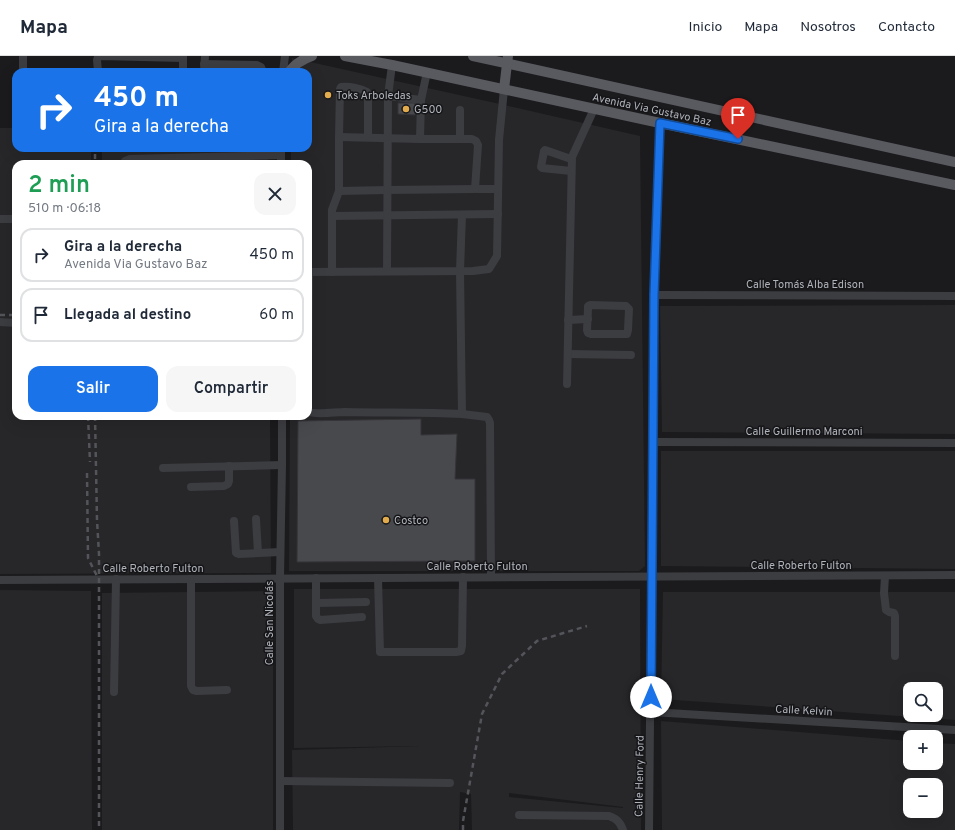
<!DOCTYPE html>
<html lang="es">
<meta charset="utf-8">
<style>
:root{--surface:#fff;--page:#f6f6f7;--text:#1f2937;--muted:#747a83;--line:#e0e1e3;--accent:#1a73e8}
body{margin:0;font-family:Overpass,sans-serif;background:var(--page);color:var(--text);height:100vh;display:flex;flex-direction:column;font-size:15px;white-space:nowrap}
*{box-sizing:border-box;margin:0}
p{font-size:13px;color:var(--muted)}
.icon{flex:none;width:22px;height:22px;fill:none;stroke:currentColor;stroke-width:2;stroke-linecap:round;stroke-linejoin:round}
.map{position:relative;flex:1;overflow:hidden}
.side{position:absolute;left:12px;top:104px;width:300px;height:260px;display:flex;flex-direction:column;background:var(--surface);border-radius:12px;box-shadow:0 4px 16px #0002}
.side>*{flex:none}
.banner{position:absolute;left:12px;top:12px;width:300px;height:84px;border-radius:12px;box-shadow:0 4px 16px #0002;background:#1a73e8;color:#fff;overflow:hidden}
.buttons{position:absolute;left:903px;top:626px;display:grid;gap:8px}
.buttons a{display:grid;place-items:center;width:40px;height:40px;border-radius:8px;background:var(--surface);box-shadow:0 4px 16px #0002;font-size:20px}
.pin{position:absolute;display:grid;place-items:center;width:34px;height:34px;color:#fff;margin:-41px -17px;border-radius:50% 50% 50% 0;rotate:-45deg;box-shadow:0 0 4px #0007}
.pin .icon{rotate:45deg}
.me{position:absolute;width:44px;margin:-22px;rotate:0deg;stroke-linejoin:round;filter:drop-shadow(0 0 3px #0008)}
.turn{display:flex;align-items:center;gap:14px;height:84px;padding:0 16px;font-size:18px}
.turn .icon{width:52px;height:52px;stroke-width:2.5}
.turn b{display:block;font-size:28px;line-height:34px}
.round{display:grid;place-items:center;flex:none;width:42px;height:42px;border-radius:12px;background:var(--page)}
.headline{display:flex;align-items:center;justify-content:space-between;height:68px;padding:0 16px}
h1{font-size:24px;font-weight:600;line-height:30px;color:#1e9e55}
.button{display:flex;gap:8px;margin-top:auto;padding:8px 16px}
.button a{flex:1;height:46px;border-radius:12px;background:var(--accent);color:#fff;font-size:16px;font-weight:600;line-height:46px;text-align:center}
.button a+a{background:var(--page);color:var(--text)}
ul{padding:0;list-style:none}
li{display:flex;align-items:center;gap:12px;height:54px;margin:0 8px 6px;padding:0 8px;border:2px solid var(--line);border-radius:12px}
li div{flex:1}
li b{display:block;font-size:15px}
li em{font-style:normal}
header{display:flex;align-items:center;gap:24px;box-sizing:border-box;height:56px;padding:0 20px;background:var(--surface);border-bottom:1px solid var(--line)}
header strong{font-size:19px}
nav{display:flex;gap:22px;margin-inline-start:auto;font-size:14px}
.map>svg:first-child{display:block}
</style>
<header>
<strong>Mapa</strong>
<nav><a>Inicio</a><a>Mapa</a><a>Nosotros</a><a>Contacto</a></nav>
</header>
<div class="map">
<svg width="955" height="774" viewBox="0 0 955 774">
<rect width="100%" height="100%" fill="#1b1b1d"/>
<g fill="#27272a" fill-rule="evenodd">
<path d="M292,2l221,49 127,29 5,430 -6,5h-350l1,-155h18v-252h-17v-16h17v-76h-16z"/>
<path d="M0,72h16v20h75v16h-75v252h254l1,157 -271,1z"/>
<rect x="102" y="92" width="166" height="16"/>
<path d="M955,249v129l-293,-2 -2,-126z"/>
<path d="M661,395h294v118l-294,-3z"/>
<path d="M294,533h346l1,241h-169l-1,-36 -11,-2 -1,38h-166l-1,-80 129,-4 -127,2zM509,737l114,14v1l-114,-11z"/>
<path d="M0,534l91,1 1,239h-92z"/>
<path d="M273,535v239h-171v-237z"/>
<path d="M663,536h292v128l-294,-21zM910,633h26v26h-26z"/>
<path d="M661,665l249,20v22h26v-20l19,1v86h-293zM910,729h26v26h-26z"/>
</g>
<g fill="#48494d" stroke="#353539">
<path d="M398,47h17v12l-17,-1z"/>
<path d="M421,363v16l36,-1 -2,45h20v82l-178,1 1,-141z"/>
</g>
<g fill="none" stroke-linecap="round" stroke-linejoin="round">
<g stroke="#3c3d41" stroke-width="8">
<path d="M183,0v16"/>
<path d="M204,8l53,1 4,2 2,5"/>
<path d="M23,16v-16"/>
<path d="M98,16l-1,-12 1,-3 3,-1 82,2"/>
<path d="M204,16l1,-16"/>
<path d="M283,16l2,-16"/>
<path d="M388,40l33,4"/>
<path d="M339,81l81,2 1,-39 6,-28"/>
<path d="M420,83h52l4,2 2,4 -3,44h23"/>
<path d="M460,83v-29"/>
<path d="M281,92v16"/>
<path d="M124,108l1,-3 5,-2 151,-4"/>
<path d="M571,115l-29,-3 -1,-1 3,-16 1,-1 26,9"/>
<path d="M339,135l48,-1 88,-1"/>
<path d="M332,160l166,-2"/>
<path d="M0,163h16"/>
<path d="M387,215l1,-175 4,-31"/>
<path d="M308,216l165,-1 16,-2 8,-13 2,-116 5,-51"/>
<path d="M332,216v-62l7,-19v-54l1,-48 1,-2c8,-1 19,1 26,5l1,3v42"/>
<path d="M654,239l301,1"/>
<path d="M590,249l36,1 3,3 -1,21 -1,4h-36l-3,-1 -1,-3 1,-21v-3z"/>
<path d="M568,264l20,-1"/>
<path d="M0,266l16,1"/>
<path d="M568,298l63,1"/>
<path d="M308,305l1,-89"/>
<path d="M567,328l5,-227 22,-48"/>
<path d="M308,353l1,3c9,3 26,0 36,0 39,1 78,0 117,2l-2,-143 2,-56"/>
<path d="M462,358l25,3 2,3 1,3 1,154"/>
<path d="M653,386l302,1"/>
<path d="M163,412l119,-3"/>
<path d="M191,431l33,-1 4,-2 1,-3v-15"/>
<path d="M256,463l2,34"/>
<path d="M234,465l2,32 3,1 41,-2"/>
<path d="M885,520l-1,17 2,17 3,2 5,1 1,3v40"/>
<path d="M316,522v38l2,3 2,1 42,-3"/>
<path d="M378,522l2,74h76l5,-1 1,-5 1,-69"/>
<path d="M191,523v107l2,4 4,1 30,-1"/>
<path d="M0,524l955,-5"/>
<path d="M317,547l49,-1"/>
<path d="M114,636l2,-113"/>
<path d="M651,656l304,18"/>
<path d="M280,725l170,2"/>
<path d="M519,759l90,1c8,3 11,6 14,14"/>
<path d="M280,774v-252l2,-113v-49"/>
<path d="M649,774l5,-535 6,-172"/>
</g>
<g stroke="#595a60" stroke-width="10">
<path d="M345,0l47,9 268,58 295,62"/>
<path d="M473,0l482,106"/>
<path d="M289,16c6,-8 14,-13 23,-16"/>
<path d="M504,33l4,-33"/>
</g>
<g stroke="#53555a" stroke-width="2.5" stroke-dasharray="5 4" stroke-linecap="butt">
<path d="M95,98v10"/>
<path d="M0,259h16"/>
<path d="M88,360l2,46"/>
<path d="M95,360l2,104 2,34v276"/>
<path d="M87,417l1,85 10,20"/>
<path d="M463,774v-9l19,-107 20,-40 35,-33 50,-15"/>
</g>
</g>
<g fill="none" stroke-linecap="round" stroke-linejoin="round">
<defs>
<path id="route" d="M651,641l3,-402 6,-172 78,16"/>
</defs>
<use href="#route" stroke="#114b97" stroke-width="10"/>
<use href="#route" stroke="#1a73e8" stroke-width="7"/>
</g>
<g fill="#e1ab4e" stroke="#161618" stroke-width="1.5">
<circle cx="328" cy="39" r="4"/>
<circle cx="406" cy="53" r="4"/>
<circle cx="386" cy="464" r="4"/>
</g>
<g text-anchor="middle" stroke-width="3" stroke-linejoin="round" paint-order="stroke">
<g font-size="11" fill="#afb3bb" stroke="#161618" text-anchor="start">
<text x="336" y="43">Toks Arboledas</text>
<text x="414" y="57">G500</text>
<text x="394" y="468">Costco</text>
</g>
<g font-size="11" fill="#afb3bb" stroke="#161618">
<text transform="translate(652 53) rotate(12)" y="4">Avenida Via Gustavo Baz</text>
<text x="805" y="232">Calle Tomás Alba Edison</text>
<text x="804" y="379">Calle Guillermo Marconi</text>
<text x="801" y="513">Calle Roberto Fulton</text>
<text x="477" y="514">Calle Roberto Fulton</text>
<text x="153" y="516">Calle Roberto Fulton</text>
<text transform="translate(269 567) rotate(-90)" y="4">Calle San Nicolás</text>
<text transform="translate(804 654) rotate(3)" y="4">Calle Kelvin</text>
<text transform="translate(639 720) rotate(-89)" y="4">Calle Henry Ford</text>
</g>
</g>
</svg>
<div class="buttons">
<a><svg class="icon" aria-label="search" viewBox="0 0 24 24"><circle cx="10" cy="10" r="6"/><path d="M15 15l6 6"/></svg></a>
<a>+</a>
<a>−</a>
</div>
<div class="pin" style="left:738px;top:83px;background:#d93025"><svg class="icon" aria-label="arrive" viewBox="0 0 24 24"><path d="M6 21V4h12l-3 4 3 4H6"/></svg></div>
<svg class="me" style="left:651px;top:641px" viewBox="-20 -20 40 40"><circle r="19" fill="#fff"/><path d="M0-13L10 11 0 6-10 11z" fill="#1a73e8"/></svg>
<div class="banner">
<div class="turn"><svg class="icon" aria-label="right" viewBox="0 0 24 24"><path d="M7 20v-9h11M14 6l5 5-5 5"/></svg><div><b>450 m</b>Gira a la derecha</div></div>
</div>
<section class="side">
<div class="headline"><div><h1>2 min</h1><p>510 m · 06:18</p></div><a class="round"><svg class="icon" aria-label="close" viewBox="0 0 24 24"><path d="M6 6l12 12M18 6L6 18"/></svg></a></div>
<ul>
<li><svg class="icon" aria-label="right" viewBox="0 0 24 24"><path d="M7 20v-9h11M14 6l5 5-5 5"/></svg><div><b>Gira a la derecha</b><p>Avenida Via Gustavo Baz</p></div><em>450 m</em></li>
<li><svg class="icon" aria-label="arrive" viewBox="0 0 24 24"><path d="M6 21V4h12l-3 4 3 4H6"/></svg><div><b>Llegada al destino</b></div><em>60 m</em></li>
</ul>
<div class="button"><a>Salir</a><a>Compartir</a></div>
</section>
</div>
